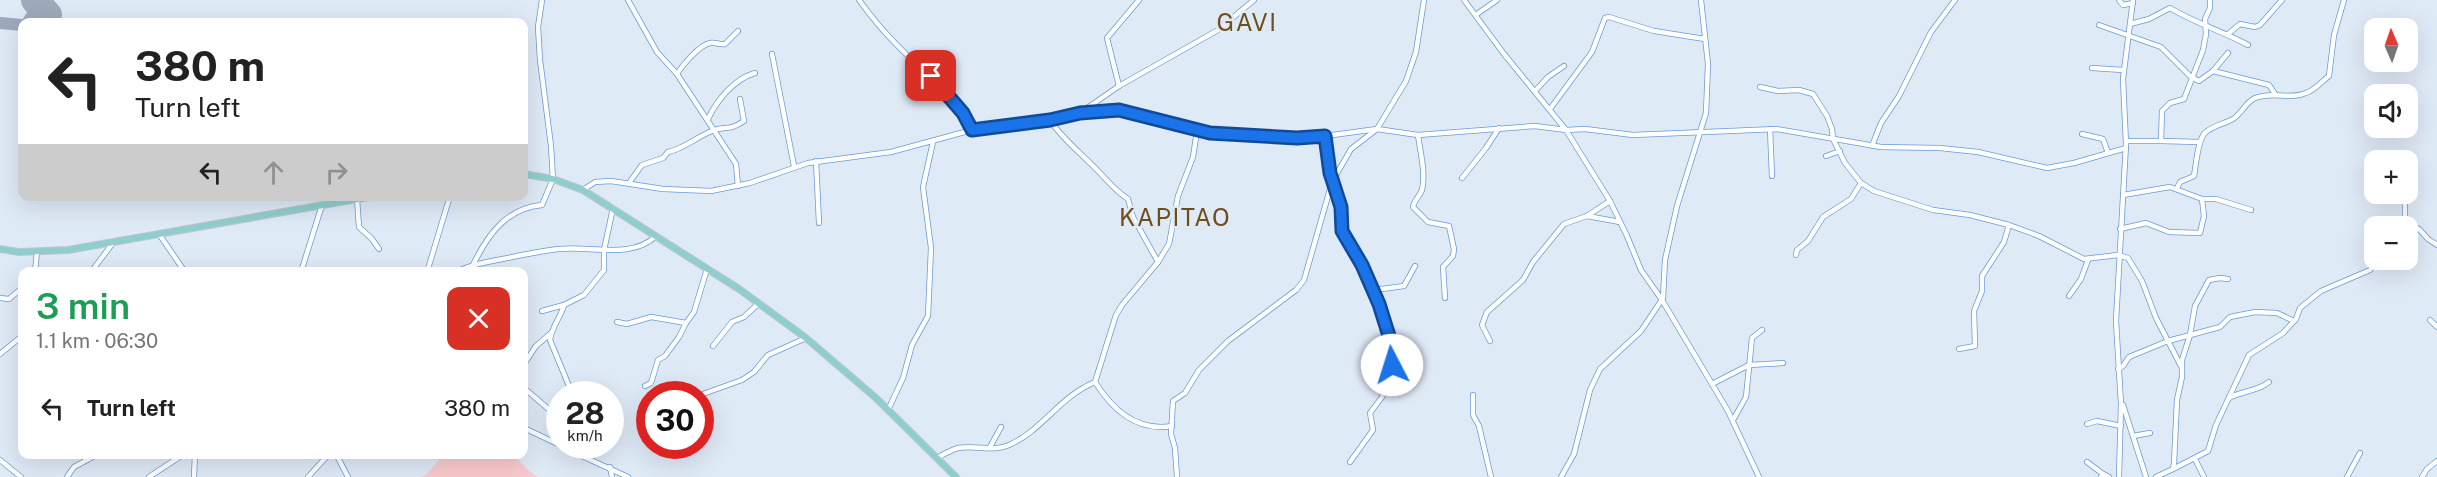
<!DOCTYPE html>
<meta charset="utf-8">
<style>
:root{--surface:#fff;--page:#f2f2f2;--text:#222;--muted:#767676}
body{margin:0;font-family:"Public Sans",sans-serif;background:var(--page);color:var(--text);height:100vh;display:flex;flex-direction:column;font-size:22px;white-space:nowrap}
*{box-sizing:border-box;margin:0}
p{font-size:20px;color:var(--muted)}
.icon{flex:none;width:33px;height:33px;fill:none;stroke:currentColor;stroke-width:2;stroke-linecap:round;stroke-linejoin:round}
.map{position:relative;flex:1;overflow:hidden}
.sheet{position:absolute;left:18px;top:267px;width:510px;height:192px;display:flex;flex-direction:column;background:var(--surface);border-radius:12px;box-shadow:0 6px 24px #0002}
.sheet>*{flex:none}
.banner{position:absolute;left:18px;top:18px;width:510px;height:183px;border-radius:12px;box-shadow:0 6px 24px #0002;background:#fff;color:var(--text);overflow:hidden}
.needle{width:39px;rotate:358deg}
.controls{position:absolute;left:2364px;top:18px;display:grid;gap:12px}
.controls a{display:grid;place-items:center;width:54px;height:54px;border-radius:12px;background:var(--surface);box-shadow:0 6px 24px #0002;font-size:30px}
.speed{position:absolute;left:546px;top:381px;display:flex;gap:12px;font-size:30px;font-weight:700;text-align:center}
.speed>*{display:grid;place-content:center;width:78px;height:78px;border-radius:50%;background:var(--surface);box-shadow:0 6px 24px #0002;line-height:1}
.speed small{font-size:15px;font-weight:400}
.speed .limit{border:9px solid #d22;background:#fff;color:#111}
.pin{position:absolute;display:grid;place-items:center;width:51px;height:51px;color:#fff;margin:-26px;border-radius:12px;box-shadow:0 3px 9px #0006}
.me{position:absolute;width:66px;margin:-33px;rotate:355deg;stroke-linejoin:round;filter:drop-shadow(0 0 4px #0008)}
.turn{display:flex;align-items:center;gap:21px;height:126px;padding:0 18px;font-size:27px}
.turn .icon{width:78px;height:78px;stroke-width:2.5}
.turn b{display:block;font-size:42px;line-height:51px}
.lanes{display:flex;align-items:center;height:57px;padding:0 18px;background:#0003;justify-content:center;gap:30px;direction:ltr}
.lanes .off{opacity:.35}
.round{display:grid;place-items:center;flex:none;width:63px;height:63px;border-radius:12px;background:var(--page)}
.overview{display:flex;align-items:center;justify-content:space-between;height:102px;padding:0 18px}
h1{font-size:36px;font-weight:600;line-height:45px;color:#1e9e55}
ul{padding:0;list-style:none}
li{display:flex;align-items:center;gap:18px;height:78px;padding:0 18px}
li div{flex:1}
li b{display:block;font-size:22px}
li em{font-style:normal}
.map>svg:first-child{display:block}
</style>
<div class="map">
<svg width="2437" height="477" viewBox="0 0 2437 477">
<rect width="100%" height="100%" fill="#dfeaf7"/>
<path fill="#f9cacd" d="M444,454l70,1 14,15 10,7h-117l6,-3z"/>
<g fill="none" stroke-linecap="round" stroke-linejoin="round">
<g stroke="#9caaba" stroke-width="12">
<path d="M28,22l11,-17"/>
<path d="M0,23l22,2"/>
</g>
<path stroke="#9caaba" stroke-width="28" d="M35,0l13,15"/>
<defs>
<g id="minor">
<path d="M628,0l29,52 20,22 59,90 2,22"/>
<path d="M859,0c11,15 23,30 36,43 30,31 55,47 77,87"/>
<path d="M1464,0l40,54 62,76 44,71 17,35 14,34 21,30 66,111 31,66"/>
<path d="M2119,0l4,5 10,-2"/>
<path d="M1477,14l20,-14"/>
<path d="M2130,24l19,-5 21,-11c25,15 52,23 78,37"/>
<path d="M2099,25l62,22 30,30 8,4 14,-10 15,-18"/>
<path d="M2228,34l12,-10 15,3 5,-2 22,-25"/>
<path d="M772,54l22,112"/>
<path d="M2092,68l31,2"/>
<path d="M2213,71l56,14 6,9"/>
<path d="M677,74c5,-8 22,-29 33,-31 5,-1 10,2 15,1l13,-13"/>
<path d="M1119,86l-12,-48 32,-38"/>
<path d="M1760,87l18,4 21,-1 14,4 14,22 5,13 1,10 12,24 16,20 13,8 59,19 37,5 39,10 30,11 45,23 34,-4 10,3 14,23 14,37 26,50"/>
<path d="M1535,91l13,-14 16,-11"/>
<path d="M1550,109l42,-57 13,-34 4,-1 45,14 51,8"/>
<path d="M1080,113l39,-3 91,23 87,4 28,-1 52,-7 41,6 117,-9 31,4 19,-1 48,6 144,-6 104,18 59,1 38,4 69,16 27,-5 52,-15"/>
<path d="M708,119c9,-19 26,-40 47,-46"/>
<path d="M1050,120c13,20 32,34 48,51 11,11 16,19 30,28l5,18 25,45"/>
<path d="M1770,129l2,47"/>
<path d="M2082,134l21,5 5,14"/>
<path d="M1418,135c2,16 8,38 4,55 -2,6 -8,10 -9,17l15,15 21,4 5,23 -1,7 -10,11 2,31"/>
<path d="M1325,136l5,37 10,34 2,24 20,34 12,25 16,48 2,27 -2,14 -8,18 -12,16 3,17 -23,32"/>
<path d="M2126,141h35l1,-30 8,-8 14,-4 19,-49 3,-16 -1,-15 5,-11v-8"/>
<path d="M2161,141l38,1"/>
<path d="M1872,146l9,-23 18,-27 32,-64 24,-32"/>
<path d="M1826,156l14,-5"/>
<path d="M816,161l3,62"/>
<path d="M1462,178l24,-30 13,-20"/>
<path d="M629,183l13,-18 21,-7 5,-6c16,-3 28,-15 44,-21 13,-6 16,1 32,-10l-4,-22"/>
<path d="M2177,188l3,-6 14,-6c2,-11 4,-39 12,-44 7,-6 17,-8 25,-12 11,-5 13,-17 24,-22 17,-7 35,2 51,-5 9,-3 15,-11 23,-17l5,-41 10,-35"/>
<path d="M583,190l12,-8 16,-1 52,8 48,2 39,-8 58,-20 83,-11 81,-22 78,-10 30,-7 39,-27 99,-56 36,-30"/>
<path d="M2123,195l47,-8 32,12h14l35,11"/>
<path d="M2402,198l3,7v18l14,6 9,10 9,6"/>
<path d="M357,199l2,28 13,12 7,10"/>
<path d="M1587,216l33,6"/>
<path d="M2120,229l26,-6 23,9 31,1 4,-17 -2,-17"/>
<path d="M159,234l26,38"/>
<path d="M1796,255l1,-5 11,-9 15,-24 28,-18 10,-16"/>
<path d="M473,265c15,-31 34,-57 69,-60l11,-26 -2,-33 -11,-86 -2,-33 4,-27"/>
<path d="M35,272l2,-20"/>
<path d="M91,272l22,-29"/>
<path d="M301,272l21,-67"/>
<path d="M427,272l23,-76"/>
<path d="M456,272c21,-10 44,-12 66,-17 13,-2 24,-5 37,-6 31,-4 72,11 97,-13"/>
<path d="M1374,290l30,-4 11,-20"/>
<path d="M2069,296l12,-17 7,-19"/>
<path d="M0,298l9,1 13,-11"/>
<path d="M564,305c-3,12 -13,23 -14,35l19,46 15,5"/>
<path d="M542,311l22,-6 20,-10 20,-25v-20l9,-42"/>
<path d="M2430,320l7,7"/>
<path d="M617,322l10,2 24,-7 35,6 8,-11 13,-43"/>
<path d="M1490,341l-8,-16 5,-13 36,-32 10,-18 31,-38 23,-8 23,-15"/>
<path d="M713,346l19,-24 12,-5 15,-14"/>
<path d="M1959,349l16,-3 -1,-35 8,-20v-15l22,-34 5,-17"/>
<path d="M0,354l22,-18"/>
<path d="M524,364l12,-18 15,-13"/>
<path d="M2118,369l5,-3 6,-9 39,-16 52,-14 10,-10 25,-5 22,1 17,8"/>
<path d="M1095,382c17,27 42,50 77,44"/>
<path d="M1712,384l37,-19 34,-2"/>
<path d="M645,386l6,-3 7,-23 7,-4 14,-19 7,-14"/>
<path d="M524,388l36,31"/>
<path d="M700,395l42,-15 12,-8 14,-17 38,-17"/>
<path d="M1473,395v20l6,11 12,51"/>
<path d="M2229,398c12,-7 30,-7 40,-16"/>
<path d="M2123,405l23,72"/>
<path d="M888,410l15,-32 9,-33 16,-29 3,-68 -8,-61 10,-45"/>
<path d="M646,417l4,-1"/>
<path d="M1733,420l13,-23 6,-59 10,-8"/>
<path d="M2087,424l10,-3 24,5"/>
<path d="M524,428l36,17"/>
<path d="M2133,436l17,-3"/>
<path d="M560,446l68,31"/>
<path d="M990,447l11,-20"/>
<path d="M336,454l12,23"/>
<path d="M937,458c7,-4 14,-8 21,-10 16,-3 36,4 51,-3 34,-15 50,-48 86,-63l21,-67 6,-10 36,-43 11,-18 9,-48 15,-39 4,-26"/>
<path d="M2195,459l9,18"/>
<path d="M0,460l21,17"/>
<path d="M2087,462l16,12"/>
<path d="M610,467l2,10"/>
<path d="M2173,469l35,-18 8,-26 33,-70 34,-22 13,-14 4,-11 21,-17 49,-21 7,-10"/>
<path d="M67,477l7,-10 24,-13"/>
<path d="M149,477l35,-23"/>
<path d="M194,477l1,-23"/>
<path d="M308,477l21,-23"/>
<path d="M1177,477l-2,-29 -4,-14 2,-33 12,-8 14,-23 29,-29 68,-51 8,-10 28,-98 19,-33 26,-20 29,-48 10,-29 8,-52"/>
<path d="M1561,477l13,-23 16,-64 10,-21 41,-38 22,-33 2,-38 12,-54 29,-93 2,-49 -7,-64"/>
<path d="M2101,477l2,-3 6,3"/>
<path d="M2119,477l2,-73 -5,-83 10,-177 -3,-65 10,-79"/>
<path d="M2156,477l17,-8 1,-6 3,-63 5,-23v-17l8,-25 5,-29 14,-26 11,-2 8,1"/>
<path d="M2347,477l13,-24"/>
<path d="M2422,477l5,-8 10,-8"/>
</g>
<g id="major">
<path d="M524,174l29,5 30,11 156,99 67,49 70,60 80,79"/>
<path d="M0,249l19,3 49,-2 306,-54"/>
</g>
</defs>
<use href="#minor" stroke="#689ad7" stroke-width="6"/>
<use href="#major" stroke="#c3c7cc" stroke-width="8"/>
<use href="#minor" stroke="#fff" stroke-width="4.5"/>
<use href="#major" stroke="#8fcece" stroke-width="6"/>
</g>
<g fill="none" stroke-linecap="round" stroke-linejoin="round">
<defs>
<path id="route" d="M931,76l32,37 9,17 78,-10 30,-7 39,-3 91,23 87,5 28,-2 5,37 11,34 1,24 20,34 17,39 11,35 2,26"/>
</defs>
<use href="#route" stroke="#114b97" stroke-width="15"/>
<use href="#route" stroke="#1a73e8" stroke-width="10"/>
</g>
<g text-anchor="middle" stroke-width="5" stroke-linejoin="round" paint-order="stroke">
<g font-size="24" letter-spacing="1.5" fill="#704e1b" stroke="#dfeaf7">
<text x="1247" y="31">GAVI</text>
<text x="1175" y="226">KAPITAO</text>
</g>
</g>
</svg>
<div class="controls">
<a><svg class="needle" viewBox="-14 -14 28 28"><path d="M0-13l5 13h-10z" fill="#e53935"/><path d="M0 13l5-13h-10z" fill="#767676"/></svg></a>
<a><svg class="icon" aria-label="sound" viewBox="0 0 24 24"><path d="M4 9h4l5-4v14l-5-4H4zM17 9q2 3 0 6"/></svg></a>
<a>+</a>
<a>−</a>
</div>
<div class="speed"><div>28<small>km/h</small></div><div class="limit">30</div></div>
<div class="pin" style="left:931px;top:76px;background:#d93025"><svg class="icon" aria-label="arrive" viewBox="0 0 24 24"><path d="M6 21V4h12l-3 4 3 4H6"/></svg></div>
<svg class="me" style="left:1392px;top:365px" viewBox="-20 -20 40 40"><circle r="19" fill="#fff"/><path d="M0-13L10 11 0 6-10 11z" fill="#1a73e8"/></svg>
<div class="banner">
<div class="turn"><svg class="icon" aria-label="left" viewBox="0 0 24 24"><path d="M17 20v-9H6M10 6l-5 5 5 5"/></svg><div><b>380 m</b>Turn left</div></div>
<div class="lanes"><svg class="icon" aria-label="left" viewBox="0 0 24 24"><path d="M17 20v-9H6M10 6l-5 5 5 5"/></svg><svg class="icon off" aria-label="ahead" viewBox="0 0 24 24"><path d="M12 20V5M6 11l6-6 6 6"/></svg><svg class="icon off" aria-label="right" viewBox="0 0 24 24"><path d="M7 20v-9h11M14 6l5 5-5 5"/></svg></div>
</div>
<section class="sheet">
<div class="overview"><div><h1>3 min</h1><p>1.1 km · 06:30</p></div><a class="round" style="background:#d93025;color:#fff"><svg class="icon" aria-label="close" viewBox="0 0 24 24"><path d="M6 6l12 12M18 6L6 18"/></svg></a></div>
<ul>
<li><svg class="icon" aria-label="left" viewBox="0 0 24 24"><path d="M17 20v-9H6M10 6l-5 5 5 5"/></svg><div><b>Turn left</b></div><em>380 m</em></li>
</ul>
</section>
</div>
